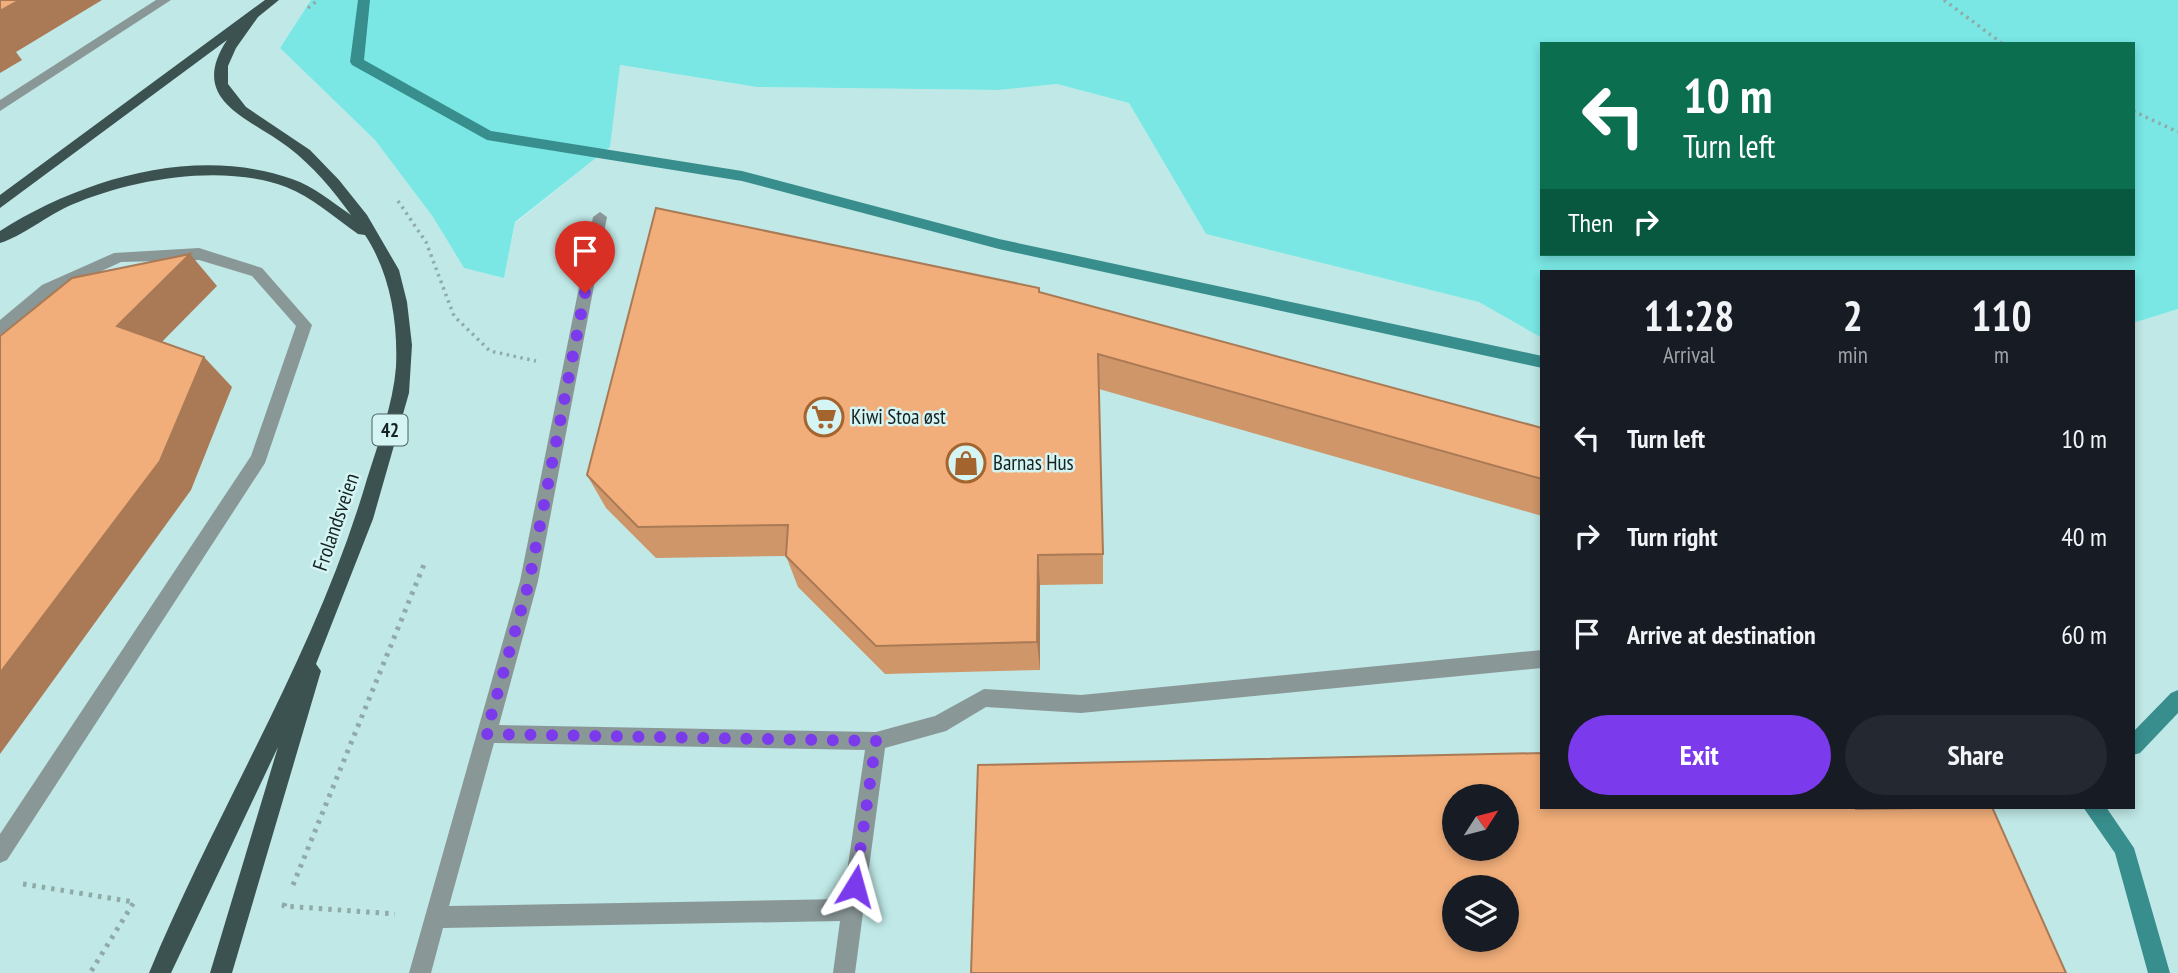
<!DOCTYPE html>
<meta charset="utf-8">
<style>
:root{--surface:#171b24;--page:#242831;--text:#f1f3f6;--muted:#9ea1a6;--accent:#7c3aed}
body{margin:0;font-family:"PT Sans Narrow",sans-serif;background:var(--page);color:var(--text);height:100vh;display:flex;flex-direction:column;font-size:26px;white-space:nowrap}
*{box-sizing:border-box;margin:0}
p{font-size:23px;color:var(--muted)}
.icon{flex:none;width:38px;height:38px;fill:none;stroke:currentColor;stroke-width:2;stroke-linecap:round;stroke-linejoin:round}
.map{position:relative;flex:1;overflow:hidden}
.drawer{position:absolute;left:1540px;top:270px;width:595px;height:539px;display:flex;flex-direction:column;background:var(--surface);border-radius:0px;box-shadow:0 4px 10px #0003}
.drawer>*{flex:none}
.banner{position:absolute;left:1540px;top:42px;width:595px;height:214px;border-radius:0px;box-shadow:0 4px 10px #0003;background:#0b6e4f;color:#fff;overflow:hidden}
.needle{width:46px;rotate:54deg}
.fabs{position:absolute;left:1442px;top:784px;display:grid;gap:14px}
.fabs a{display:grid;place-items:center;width:77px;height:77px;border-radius:50%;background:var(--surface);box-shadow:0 4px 10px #0003;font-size:35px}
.pin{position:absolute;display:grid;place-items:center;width:60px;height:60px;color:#fff;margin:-72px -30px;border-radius:50% 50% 50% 0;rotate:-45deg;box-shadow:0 0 7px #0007}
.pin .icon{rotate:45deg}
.me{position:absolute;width:77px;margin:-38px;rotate:8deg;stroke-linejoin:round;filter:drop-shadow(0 0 5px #0008)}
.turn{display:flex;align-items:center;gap:24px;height:147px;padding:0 28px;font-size:32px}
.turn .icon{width:91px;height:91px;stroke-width:2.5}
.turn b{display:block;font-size:49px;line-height:60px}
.then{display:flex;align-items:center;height:66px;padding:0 28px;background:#0003;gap:14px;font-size:26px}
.eta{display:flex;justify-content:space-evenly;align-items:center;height:119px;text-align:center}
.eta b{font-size:42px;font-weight:600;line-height:49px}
.cta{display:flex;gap:14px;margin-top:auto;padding:14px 28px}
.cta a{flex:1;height:80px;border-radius:42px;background:var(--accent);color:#fff;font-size:28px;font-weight:600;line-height:80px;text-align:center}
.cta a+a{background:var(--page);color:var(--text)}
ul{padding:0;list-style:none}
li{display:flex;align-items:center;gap:21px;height:98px;padding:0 28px}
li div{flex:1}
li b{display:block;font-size:26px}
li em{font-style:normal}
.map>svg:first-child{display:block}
</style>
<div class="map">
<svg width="2178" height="973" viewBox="0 0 2178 973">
<rect width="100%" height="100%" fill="#d4f5f3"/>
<path fill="#bfe8e6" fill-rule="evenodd" d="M0,0h311l-31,48 95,92 58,77 31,51 40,10 11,-55 95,-76 9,-82 138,22 242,3 58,-6 72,19 77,131 274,68 62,36v469h591v-484l45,-14v664h-2178zM1454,796h53v53h-53zM1454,887h53v53h-53z"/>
<path fill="#7ae7e4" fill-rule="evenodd" d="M311,0h1867v309l-45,14v-52h-591v67l-63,-36 -273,-68 -77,-131 -72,-19 -58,6 -242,-3 -137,-22 -10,82 -95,75 -11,56 -40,-10 -31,-51 -58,-77 -95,-92zM1542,44h591v210h-591z"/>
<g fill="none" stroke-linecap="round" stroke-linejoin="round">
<g fill="#388e8c" fill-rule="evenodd">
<path d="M358,0h12l-6,60 127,71 251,40 257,68 543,117v12l-543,-119 -257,-68 -255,-41 -135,-75 -2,-3z"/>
<path d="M2178,690v23l-38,40 -7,2v-23l38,-39z"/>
<path d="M2083,807h23l28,41 36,125h-22l-33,-120z"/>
</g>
<g stroke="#90aaa8" stroke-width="3.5" stroke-dasharray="2.5 4.5" stroke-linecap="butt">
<path d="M1944,0l59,44"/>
<path d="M308,8l10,-8"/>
<path d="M2133,111l45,21"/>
<path d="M398,201l28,41 28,74 36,35 46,10"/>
</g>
<g stroke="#90aaa8" stroke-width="5" stroke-dasharray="3.5 6" stroke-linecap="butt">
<path d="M23,884l111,18 -44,71"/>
<path d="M293,885l132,-323"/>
<path d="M285,903l-1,3 111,8"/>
</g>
<g fill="#8a9797" fill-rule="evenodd">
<path d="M156,0h15l-171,111v-11z"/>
<path d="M600,212l7,5 -69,364 -39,144 377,7 59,-16 49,-27 97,6 461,-45v18l-461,45 -95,-6 -40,24 -61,17 -30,225h-22l7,-52 -397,7 -12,45h-22l111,-392 73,-364zM494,743l371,7 -22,149 -394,7z"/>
<path d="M199,248l63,20 50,57 -47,138 -258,397 -7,3v-29l251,-378 45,-130 -44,-50 -53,-16 -78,2 -67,31 -54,42v-15l42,-35 72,-32z"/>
</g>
<path fill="#3b5251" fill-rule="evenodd" d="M265,0h14l-21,17 -22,31 -8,18v18l18,23 64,43 29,30 28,35 32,55 8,32 5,43 -3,48 -36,126 -57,145 5,7 -89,302h-22l68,-226 -107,226h-22c69,-167 167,-319 218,-494 11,-36 26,-74 29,-112 2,-46 -6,-94 -31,-132l-7,-1c-23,-16 -46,-37 -72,-47 -64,-24 -154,-8 -215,18 -23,10 -50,32 -71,38v-12c82,-52 195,-86 292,-52 21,7 40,23 59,36 -18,-25 -38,-49 -63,-68 -39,-30 -101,-46 -61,-107l-227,168v-13z"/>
</g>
<path fill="#cf9669" d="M1039,292l503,136v88l-443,-127 4,165v30l-63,1v85l-155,4 -87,-87 -12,-31 -130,2 -50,-50 -19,-33z"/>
<g fill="#a97a55">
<path d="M20,0h82l-86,52 6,8 -22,13v-62z"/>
<path d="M190,254l27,32 -70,71 -30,-31z"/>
<path d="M204,357l28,30 -41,103 -191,264v-81z"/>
<path d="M1038,555l2,30v85l-3,-28z"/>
</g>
<g fill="#f1ae7a" stroke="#a97a55" stroke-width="2" fill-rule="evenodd">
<path d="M0,0h20l-20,11z"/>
<path d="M656,208l383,80v4l503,136v51l-444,-125 5,200 -65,1 -1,87 -161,4 -90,-90 2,-31 -150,2 -51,-52z"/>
<path d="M190,254l-73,72 87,31 -44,104 -160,212v-337l72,-58z"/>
<path d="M1542,753v54h313l1,2 136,-2 74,166h-1095l7,-208zM1454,796h53v53h-53zM1454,887h53v53h-53z"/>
</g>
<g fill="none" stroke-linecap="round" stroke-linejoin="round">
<path stroke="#7c3aed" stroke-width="12" stroke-dasharray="0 21.6" d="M585,293l-56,289 -43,152 390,7 -21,145"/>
</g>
<defs>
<symbol id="supermarket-ring" viewBox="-11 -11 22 22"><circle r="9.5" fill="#d4f5f3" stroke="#a4642d" stroke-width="1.5"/><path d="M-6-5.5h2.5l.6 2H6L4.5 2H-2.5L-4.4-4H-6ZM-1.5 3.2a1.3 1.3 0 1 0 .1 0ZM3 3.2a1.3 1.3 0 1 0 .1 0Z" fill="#a4642d"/></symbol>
<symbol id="shop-ring" viewBox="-11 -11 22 22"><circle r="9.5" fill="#d4f5f3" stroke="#a4642d" stroke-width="1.5"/><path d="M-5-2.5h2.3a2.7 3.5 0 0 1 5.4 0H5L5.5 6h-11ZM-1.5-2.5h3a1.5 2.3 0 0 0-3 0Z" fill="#a4642d"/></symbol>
</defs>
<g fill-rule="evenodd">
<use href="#supermarket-ring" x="802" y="395" width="44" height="44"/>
<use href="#shop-ring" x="944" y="441" width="44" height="44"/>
</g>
<g text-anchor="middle" stroke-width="5" stroke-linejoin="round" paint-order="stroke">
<rect fill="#d4f5f3" stroke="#4f6161" stroke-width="2" x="372.5" y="414.5" width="35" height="31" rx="5"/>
<g font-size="19" font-weight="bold" fill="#162222">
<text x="390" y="437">42</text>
</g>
<g font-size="21" fill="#162222" stroke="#d4f5f3" text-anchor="start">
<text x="851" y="424">Kiwi Stoa øst</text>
<text x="993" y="470">Barnas Hus</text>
</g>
<g font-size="21" fill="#162222" stroke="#d4f5f3">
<text transform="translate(336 522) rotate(-71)" y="7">Frolandsveien</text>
</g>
</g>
</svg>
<div class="fabs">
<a><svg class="needle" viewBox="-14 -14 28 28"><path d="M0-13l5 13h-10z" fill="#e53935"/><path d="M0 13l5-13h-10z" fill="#9ea1a6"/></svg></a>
<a><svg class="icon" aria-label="layers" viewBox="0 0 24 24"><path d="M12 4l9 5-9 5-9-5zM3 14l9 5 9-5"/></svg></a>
</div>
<div class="pin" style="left:585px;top:293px;background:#d93025"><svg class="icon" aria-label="arrive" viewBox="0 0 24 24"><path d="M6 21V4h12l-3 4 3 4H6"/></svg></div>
<svg class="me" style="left:855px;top:886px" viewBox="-20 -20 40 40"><path d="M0-17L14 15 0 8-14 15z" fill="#7c3aed" stroke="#fff" stroke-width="4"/></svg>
<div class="banner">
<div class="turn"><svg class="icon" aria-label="left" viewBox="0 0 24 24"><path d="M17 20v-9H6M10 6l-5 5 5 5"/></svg><div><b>10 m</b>Turn left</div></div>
<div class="then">Then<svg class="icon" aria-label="right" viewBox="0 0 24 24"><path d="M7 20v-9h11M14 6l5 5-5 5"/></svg></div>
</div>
<section class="drawer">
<div class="eta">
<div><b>11:28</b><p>Arrival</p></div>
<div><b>2</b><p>min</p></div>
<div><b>110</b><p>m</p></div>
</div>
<ul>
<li><svg class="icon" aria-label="left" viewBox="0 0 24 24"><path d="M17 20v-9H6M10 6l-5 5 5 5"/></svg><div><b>Turn left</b></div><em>10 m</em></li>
<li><svg class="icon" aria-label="right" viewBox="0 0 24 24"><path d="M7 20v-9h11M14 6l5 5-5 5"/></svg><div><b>Turn right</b></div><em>40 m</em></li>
<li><svg class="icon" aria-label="arrive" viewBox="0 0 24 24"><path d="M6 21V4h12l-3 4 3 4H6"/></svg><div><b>Arrive at destination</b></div><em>60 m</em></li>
</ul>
<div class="cta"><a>Exit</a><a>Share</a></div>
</section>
</div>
